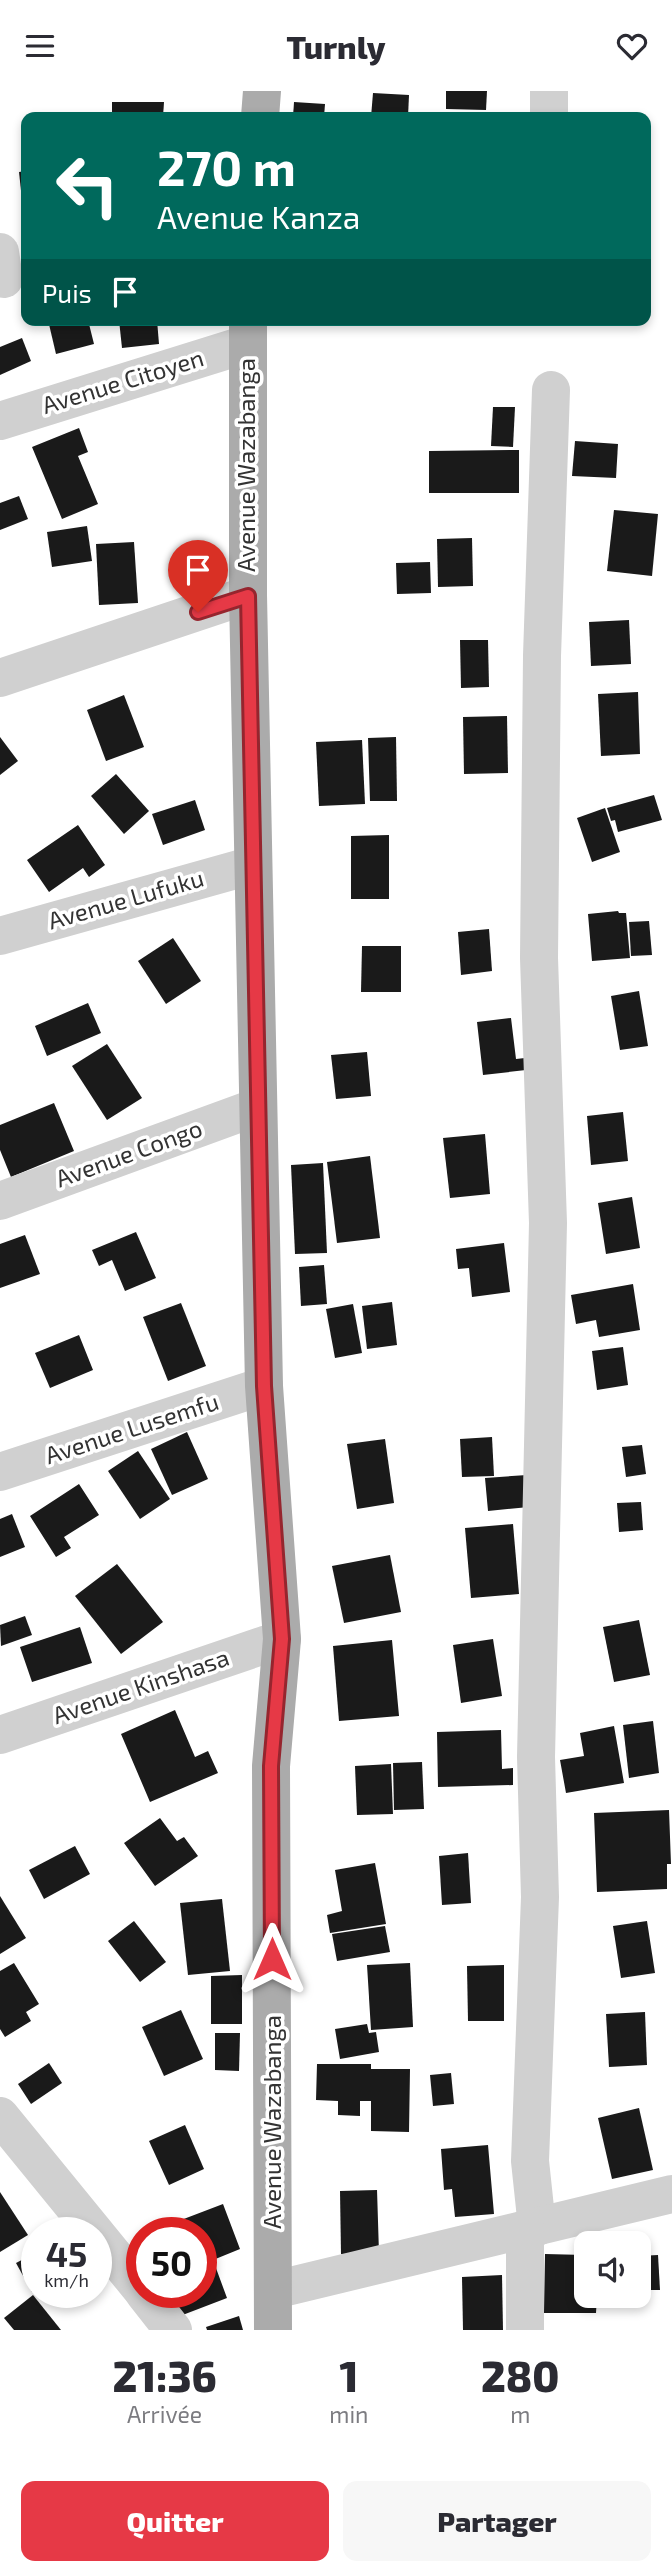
<!DOCTYPE html>
<html lang="fr">
<meta charset="utf-8">
<style>
:root{--surface:#fff;--page:#f7f7f7;--text:#2b2b33;--muted:#7c7c81;--accent:#e63946}
body{margin:0;font-family:"Exo 2",sans-serif;background:var(--page);color:var(--text);height:100vh;display:flex;flex-direction:column;font-size:26px;white-space:nowrap}
*{box-sizing:border-box;margin:0}
p{font-size:23px;color:var(--muted)}
.icon{flex:none;width:38px;height:38px;fill:none;stroke:currentColor;stroke-width:2;stroke-linecap:round;stroke-linejoin:round}
.map{position:relative;height:2239px;overflow:hidden}
.panel{display:flex;flex-direction:column;background:var(--surface);flex:1}
.panel>*{flex:none}
.top-card{position:absolute;left:21px;top:21px;width:630px;height:214px;border-radius:14px;box-shadow:0 4px 10px #0003;background:#00695c;color:#fff;overflow:hidden}
.fabs{position:absolute;left:574px;top:2140px;display:grid;gap:14px}
.fabs a{display:grid;place-items:center;width:77px;height:77px;border-radius:14px;background:var(--surface);box-shadow:0 4px 10px #0003;font-size:35px}
.speed{position:absolute;left:21px;top:2126px;display:flex;gap:14px;font-size:35px;font-weight:700;text-align:center}
.speed>*{display:grid;place-content:center;width:91px;height:91px;border-radius:50%;background:var(--surface);box-shadow:0 4px 10px #0003;line-height:1}
.speed small{font-size:18px;font-weight:400}
.speed .limit{border:10px solid #d22;background:#fff;color:#111}
.pin{position:absolute;display:grid;place-items:center;width:60px;height:60px;color:#fff;margin:-72px -30px;border-radius:50% 50% 50% 0;rotate:-45deg;box-shadow:0 0 7px #0007}
.pin .icon{rotate:45deg}
.me{position:absolute;width:77px;margin:-38px;rotate:0deg;stroke-linejoin:round;filter:drop-shadow(0 0 5px #0008)}
.turn{display:flex;align-items:center;gap:24px;height:147px;padding:0 21px;font-size:32px}
.turn .icon{width:91px;height:91px;stroke-width:2.5}
.turn b{display:block;font-size:49px;line-height:60px}
.then{display:flex;align-items:center;height:66px;padding:0 21px;background:#0003;gap:14px;font-size:26px}
.eta{display:flex;justify-content:space-evenly;align-items:center;height:119px;text-align:center}
.eta b{font-size:42px;font-weight:800;line-height:49px}
.cta{display:flex;gap:14px;margin-top:auto;padding:14px 21px}
.cta a{flex:1;height:80px;border-radius:14px;background:var(--accent);color:#fff;font-size:28px;font-weight:800;line-height:80px;text-align:center}
.cta a+a{background:var(--page);color:var(--text)}
header{display:flex;justify-content:space-between;align-items:center;height:91px;padding:0 21px;background:var(--surface);font-size:32px;font-weight:800}
.map>svg:first-child{display:block}
</style>
<header><svg class="icon" aria-label="menu" viewBox="0 0 24 24"><path d="M4 6h16M4 12h16M4 18h16"/></svg>Turnly<svg class="icon" aria-label="heart" viewBox="0 0 24 24"><path d="M12 20l-8-8c-3-5 5-10 8-4 3-6 11-1 8 4z"/></svg></header>
<div class="map">
<svg width="672" height="2239" viewBox="0 0 672 2239">
<rect width="100%" height="100%" fill="#fff"/>
<g fill="#1a1a1a">
<path d="M446,0h41l-1,19 -40,-1z"/>
<path d="M373,2l36,2 -1,22h-37z"/>
<path d="M112,11h52l-1,15h-51z"/>
<path d="M294,11l31,2 -1,13h-31z"/>
<path d="M646,39h5l-2,52h-3z"/>
<path d="M26,80v38h-3l-4,-37z"/>
<path d="M48,229h40l6,24 -38,10z"/>
<path d="M119,229h38l2,24 -37,4z"/>
<path d="M22,247l9,23 -31,14v-28z"/>
<path d="M493,316h22l-2,40 -22,-1z"/>
<path d="M79,337l9,24 -10,4 20,48 -36,15 -30,-72z"/>
<path d="M575,350l43,3 -2,34 -44,-2z"/>
<path d="M519,359v43h-90v-42z"/>
<path d="M19,405l9,23 -28,11v-27z"/>
<path d="M614,419l44,4 -6,62 -45,-5z"/>
<path d="M87,435l5,35 -40,6 -5,-35z"/>
<path d="M472,447l1,48 -35,1 -1,-48z"/>
<path d="M134,451l4,61 -39,2 -3,-61z"/>
<path d="M430,471l1,31 -34,1 -1,-31z"/>
<path d="M629,529l2,44 -40,2 -2,-44z"/>
<path d="M460,549h28l1,47 -28,1z"/>
<path d="M638,601l2,62 -39,2 -3,-62z"/>
<path d="M124,604l20,52 -38,14 -19,-51z"/>
<path d="M507,625l1,57 -44,1 -1,-57z"/>
<path d="M0,646l18,24 -18,14z"/>
<path d="M396,646l1,64h-27l-2,-63z"/>
<path d="M362,649l3,64 -46,2 -3,-64z"/>
<path d="M116,683l33,37 -25,23 -33,-38z"/>
<path d="M654,704l8,25 -44,12 -3,-12 -4,1 -4,-13z"/>
<path d="M195,709l10,30 -42,15 -11,-31z"/>
<path d="M605,717l15,44 -28,10 -15,-44z"/>
<path d="M78,734l27,40 -16,12 -6,-9 -34,24 -22,-32z"/>
<path d="M389,744v64h-38v-63z"/>
<path d="M618,820l1,2h7l4,45 -38,3 -4,-47z"/>
<path d="M649,830l3,34 -21,1 -2,-34z"/>
<path d="M489,838l3,42 -31,4 -3,-43z"/>
<path d="M173,847l28,43 -35,23 -28,-43z"/>
<path d="M362,855h39v46h-40z"/>
<path d="M639,900l9,55 -28,4 -9,-54z"/>
<path d="M88,912l13,30 -54,23 -12,-30z"/>
<path d="M511,927l5,41 18,-2 1,12 -52,6 -6,-53z"/>
<path d="M107,953l35,54 -35,22 -35,-54z"/>
<path d="M367,961l4,44 -35,3 -5,-44z"/>
<path d="M54,1012l20,48 -63,26 -11,-27v-25z"/>
<path d="M623,1021l5,49 -37,4 -4,-49z"/>
<path d="M485,1043l5,60 -40,4 -7,-60z"/>
<path d="M370,1065l10,82 -43,5 -10,-81z"/>
<path d="M323,1072l4,90 -32,1 -4,-89z"/>
<path d="M632,1106l8,51 -34,6 -8,-51z"/>
<path d="M136,1141l20,46 -31,13 -13,-31 -13,6 -7,-16z"/>
<path d="M25,1144l15,39 -40,14v-44z"/>
<path d="M504,1152l6,49 -38,5 -3,-29 -11,1 -2,-20z"/>
<path d="M324,1174l3,39 -26,2 -2,-39z"/>
<path d="M633,1193l7,46 -41,7 -3,-17 -20,4 -5,-29z"/>
<path d="M392,1211l5,43 -30,4 -5,-43z"/>
<path d="M181,1212l25,63 -38,15 -25,-64z"/>
<path d="M353,1213l9,49 -27,5 -9,-49z"/>
<path d="M79,1244l14,35 -43,18 -15,-35z"/>
<path d="M623,1256l5,38 -31,5 -5,-39z"/>
<path d="M187,1341l21,47 -36,16 -21,-46z"/>
<path d="M492,1346l2,39 -32,1 -2,-38z"/>
<path d="M385,1348l9,64 -37,6 -10,-65z"/>
<path d="M642,1354l4,29 -20,3 -4,-30z"/>
<path d="M138,1360l32,48 -30,20 -32,-48z"/>
<path d="M527,1384l2,32 -41,4 -3,-33z"/>
<path d="M79,1393l20,31 -35,22 7,11 -15,9 -26,-41z"/>
<path d="M641,1411l2,28 -24,2 -2,-29z"/>
<path d="M12,1423l13,33 -25,10v-38z"/>
<path d="M513,1433l6,70 -48,4 -6,-70z"/>
<path d="M390,1464l11,57 -57,11 -12,-57z"/>
<path d="M117,1473l46,58 -42,32 -46,-58z"/>
<path d="M25,1525l7,19 -31,11 -1,-21z"/>
<path d="M639,1529l11,55 -36,7 -11,-55z"/>
<path d="M80,1536l12,36 -60,19 -12,-35z"/>
<path d="M493,1548l9,57 -41,7 -8,-58z"/>
<path d="M392,1549l7,76 -60,5 -6,-75z"/>
<path d="M175,1619l20,47 13,-6 10,22 -68,29 -29,-68z"/>
<path d="M653,1630l6,52 -30,5 -6,-53z"/>
<path d="M614,1635l10,57 -58,10 -6,-33 24,-4 -4,-23z"/>
<path d="M501,1639l1,39 11,-1v17l-75,2 -1,-55z"/>
<path d="M422,1671l2,47 -30,1 -1,-47z"/>
<path d="M391,1673l2,50 -36,1 -2,-49z"/>
<path d="M669,1719l2,54h-4v25l-70,3 -3,-79z"/>
<path d="M160,1727l17,23 7,-4 14,19 -43,30 -31,-43z"/>
<path d="M75,1755l15,28 -46,25 -15,-29z"/>
<path d="M468,1762l3,50 -29,2 -3,-49z"/>
<path d="M375,1772l11,61 -56,9 -3,-18 15,-4 -7,-41z"/>
<path d="M0,1805l26,42 -26,16z"/>
<path d="M222,1808l8,72 -42,4 -8,-72z"/>
<path d="M134,1830l32,41 -26,20 -32,-41z"/>
<path d="M647,1830l8,52 -34,5 -8,-52z"/>
<path d="M385,1835l5,26 -53,9 -5,-27z"/>
<path d="M14,1872l25,41 -13,8 5,9 -26,16 -5,-8v-58z"/>
<path d="M410,1872l3,64 -42,3 -4,-65z"/>
<path d="M504,1874v56h-36l-1,-55z"/>
<path d="M242,1884v49h-31v-48z"/>
<path d="M181,1919l22,49 -39,17 -22,-49z"/>
<path d="M645,1921l2,53 -38,2 -3,-53z"/>
<path d="M367,1933l2,9 7,-1 3,20 -39,7 -5,-30z"/>
<path d="M215,1942h25l-1,38 -24,-1z"/>
<path d="M49,1972l13,20 -31,21 -13,-20z"/>
<path d="M317,1973h54v5h39l-1,63 -38,-1v-30h-11v15l-22,-1v-14l-22,-1z"/>
<path d="M451,1982l3,31 -21,2 -3,-31z"/>
<path d="M639,2017l14,62 -41,9 -14,-61z"/>
<path d="M185,2034l19,44 -35,16 -20,-44z"/>
<path d="M488,2054l6,69 -39,3 -3,-28 -8,1 -3,-41z"/>
<path d="M377,2099l2,63 -38,1 -1,-63z"/>
<path d="M0,2101l28,43 -28,17z"/>
<path d="M223,2113l17,45 -27,11 14,38 -47,18 -8,-23h29v-60h-54z"/>
<path d="M37,2161v37l-5,3 -16,-29z"/>
<path d="M545,2163l40,1 1,41h11l-1,17h-52z"/>
<path d="M658,2164l2,35h-21v-34z"/>
<path d="M502,2184l1,55h-40l-1,-53z"/>
<path d="M33,2204l28,35h-47l-10,-12z"/>
<path d="M239,2225l4,14h-36l-1,-3z"/>
</g>
<g fill="none" stroke-linecap="round" stroke-linejoin="round">
<g stroke="#d0d0d0" stroke-width="38">
<path d="M549,0v26"/>
<path d="M0,161l4,27"/>
<path d="M0,330l247,-77"/>
<path d="M0,587l248,-83"/>
<path d="M0,845l253,-71"/>
<path d="M0,1110l257,-94"/>
<path d="M0,1381l264,-86"/>
<path d="M0,1644l282,-96"/>
<path d="M0,2025l142,174"/>
<path d="M537,2136l-7,-66 10,-264 -4,-140 12,-534 -9,-265 3,-302 9,-266"/>
<path d="M274,2199l398,-96"/>
<path d="M144,2202l29,37"/>
<path d="M525,2239v-101"/>
</g>
<g stroke="#ababab" stroke-width="38">
<path d="M260,26l2,-26"/>
<path d="M248,229v275l16,791 18,253 -11,127 2,564"/>
</g>
</g>
<g fill="none" stroke-linecap="round" stroke-linejoin="round">
<defs>
<path id="route" d="M198,521l50,-16 16,790 18,253 -11,127 1,193"/>
</defs>
<use href="#route" stroke="#96252e" stroke-width="18"/>
<use href="#route" stroke="#e63946" stroke-width="12"/>
</g>
<g text-anchor="middle" stroke-width="7" stroke-linejoin="round" paint-order="stroke">
<g font-size="24" fill="#333" stroke="#fff">
<text transform="translate(123 291) rotate(-17)" y="8">Avenue Citoyen</text>
<text transform="translate(247 374) rotate(-90)" y="8">Avenue Wazabanga</text>
<text transform="translate(126 809) rotate(-16)" y="8">Avenue Lufuku</text>
<text transform="translate(129 1063) rotate(-20)" y="8">Avenue Congo</text>
<text transform="translate(132 1338) rotate(-18)" y="8">Avenue Lusemfu</text>
<text transform="translate(141 1596) rotate(-19)" y="8">Avenue Kinshasa</text>
<text transform="translate(273 2031) rotate(-90)" y="8">Avenue Wazabanga</text>
</g>
</g>
</svg>
<div class="fabs">
<a><svg class="icon" aria-label="sound" viewBox="0 0 24 24"><path d="M4 9h4l5-4v14l-5-4H4zM17 9q2 3 0 6"/></svg></a>
</div>
<div class="speed"><div>45<small>km/h</small></div><div class="limit">50</div></div>
<div class="pin" style="left:198px;top:521px;background:#d93025"><svg class="icon" aria-label="arrive" viewBox="0 0 24 24"><path d="M6 21V4h12l-3 4 3 4H6"/></svg></div>
<svg class="me" style="left:272px;top:1868px" viewBox="-20 -20 40 40"><path d="M0-17L14 15 0 8-14 15z" fill="#e63946" stroke="#fff" stroke-width="4"/></svg>
<div class="top-card">
<div class="turn"><svg class="icon" aria-label="left" viewBox="0 0 24 24"><path d="M17 20v-9H6M10 6l-5 5 5 5"/></svg><div><b>270 m</b>Avenue Kanza</div></div>
<div class="then">Puis<svg class="icon" aria-label="arrive" viewBox="0 0 24 24"><path d="M6 21V4h12l-3 4 3 4H6"/></svg></div>
</div>
</div>
<section class="panel">
<div class="eta">
<div><b>21:36</b><p>Arrivée</p></div>
<div><b>1</b><p>min</p></div>
<div><b>280</b><p>m</p></div>
</div>
<div class="cta"><a>Quitter</a><a>Partager</a></div>
</section>
